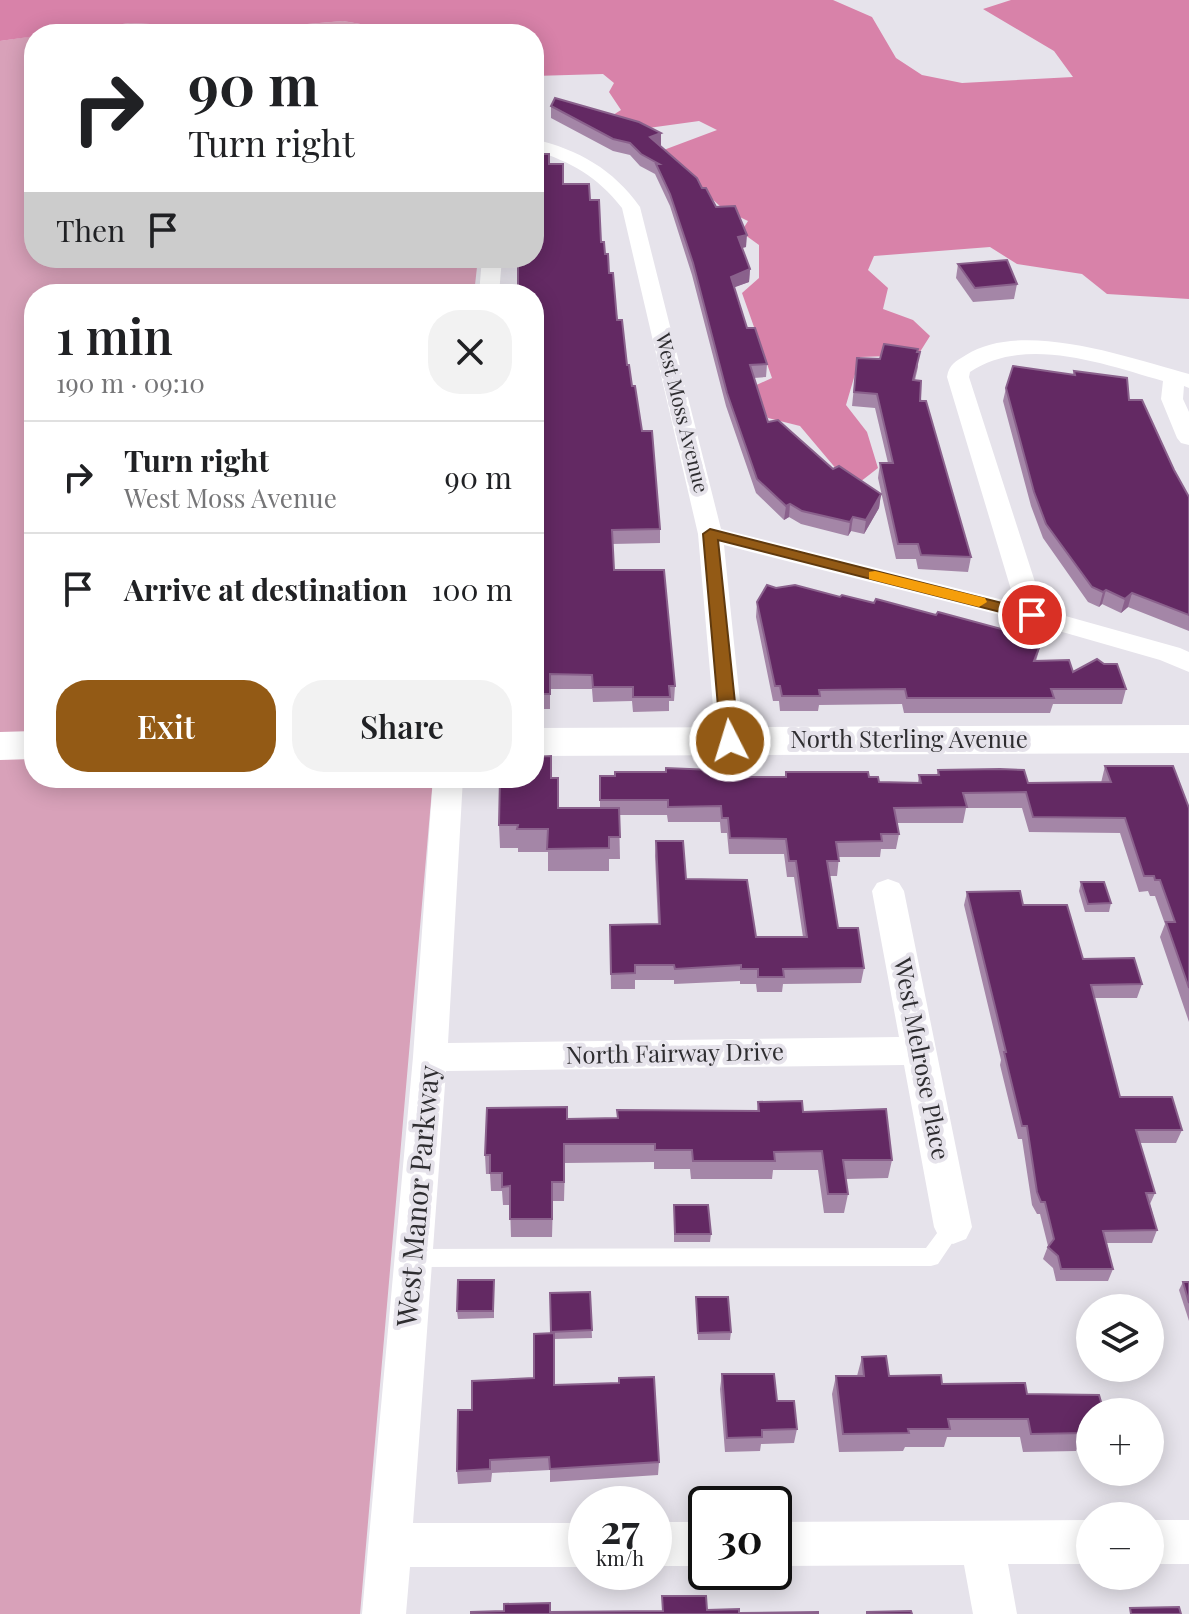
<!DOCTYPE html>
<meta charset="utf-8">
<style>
:root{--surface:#fff;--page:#f2f2f2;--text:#202124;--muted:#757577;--line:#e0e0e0;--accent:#935a15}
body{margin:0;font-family:"Playfair Display",serif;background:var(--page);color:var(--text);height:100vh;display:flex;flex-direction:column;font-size:30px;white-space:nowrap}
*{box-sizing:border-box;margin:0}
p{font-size:26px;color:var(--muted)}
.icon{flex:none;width:44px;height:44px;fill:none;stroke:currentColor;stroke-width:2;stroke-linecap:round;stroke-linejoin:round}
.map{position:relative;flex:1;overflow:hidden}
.side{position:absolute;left:24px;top:284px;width:520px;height:504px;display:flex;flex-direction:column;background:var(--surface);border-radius:32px;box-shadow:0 4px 20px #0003}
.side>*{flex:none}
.top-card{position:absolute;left:24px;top:24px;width:520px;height:244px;border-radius:32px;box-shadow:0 4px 20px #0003;background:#fff;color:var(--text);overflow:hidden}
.tools{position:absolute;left:1076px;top:1294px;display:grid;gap:16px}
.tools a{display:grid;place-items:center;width:88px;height:88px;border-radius:50%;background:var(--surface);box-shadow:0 4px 20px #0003;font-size:40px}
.speed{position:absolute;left:568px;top:1486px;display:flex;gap:16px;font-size:40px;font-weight:700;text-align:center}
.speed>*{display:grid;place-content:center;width:104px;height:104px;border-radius:50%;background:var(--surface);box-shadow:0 4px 20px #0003;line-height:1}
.speed small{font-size:20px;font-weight:400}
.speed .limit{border:4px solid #111;border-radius:12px;background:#fff;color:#111}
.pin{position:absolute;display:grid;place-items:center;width:68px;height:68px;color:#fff;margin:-34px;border:4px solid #fff;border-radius:50%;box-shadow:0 2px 8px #0007}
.me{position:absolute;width:88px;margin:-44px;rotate:355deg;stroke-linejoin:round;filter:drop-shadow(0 0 6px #0008)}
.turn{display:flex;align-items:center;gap:28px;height:168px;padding:0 32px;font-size:36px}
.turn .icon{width:104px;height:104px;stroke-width:2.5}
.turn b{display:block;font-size:56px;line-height:68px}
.then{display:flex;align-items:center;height:76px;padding:0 32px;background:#0003;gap:16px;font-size:30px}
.round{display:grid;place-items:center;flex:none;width:84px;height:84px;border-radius:32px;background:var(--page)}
.summary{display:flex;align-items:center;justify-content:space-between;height:136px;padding:0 32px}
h1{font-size:48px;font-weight:600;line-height:60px}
.action{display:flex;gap:16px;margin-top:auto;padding:16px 32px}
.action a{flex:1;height:92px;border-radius:32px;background:var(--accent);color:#fff;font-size:32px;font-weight:600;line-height:92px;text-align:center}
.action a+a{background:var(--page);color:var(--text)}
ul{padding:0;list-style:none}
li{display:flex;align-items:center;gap:24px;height:112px;padding:0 32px;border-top:2px solid var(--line)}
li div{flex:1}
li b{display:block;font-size:30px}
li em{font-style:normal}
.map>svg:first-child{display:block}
</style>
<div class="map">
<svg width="1189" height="1614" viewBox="0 0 1189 1614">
<rect width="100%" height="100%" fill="#e6e3eb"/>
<g fill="#d8a1b9">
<path d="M343,21l75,13h-367l79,-11 118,6z"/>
<path d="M34,36v222h444l-4,36h-440v484h399l-73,836h-360v-1573z"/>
</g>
<path fill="#d882a9" d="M0,0h833l39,17 24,41 26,17 40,8 111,-6 -19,-26 -71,-42 28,-9h178v299l-82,-5 -25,-20 -65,-10 -27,-17 -116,9 -6,14 20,18 -5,21 30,11 17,16 -12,19 -58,2 -14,48 21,27 11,36 -18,14 -17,-5 -43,-51 -32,-8 -16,-31 20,-9 -30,-85 17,-15v-33l-18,-13 7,-11 -25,-12 -62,-58 56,-21 -18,-9 -58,8 -36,-9 16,-10 -12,-18 5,-9 -11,-9 -69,2v-42h-116l-75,-13 -95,8 -118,-6 -130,18z"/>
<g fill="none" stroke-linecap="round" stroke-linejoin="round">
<path fill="#fff" fill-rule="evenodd" d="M953,1218l7,3 3,6 -25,37 -7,2 -518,1 -7,-2 -3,-7 3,-7 7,-2 513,-1 20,-27z"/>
<g fill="#fff" fill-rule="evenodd">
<path d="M534,139c45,11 79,30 106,68l81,322 294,74 -68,-226c2,-13 9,-16 19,-22 56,-36 164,3 223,19v14l-5,-2 -1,13 6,13v33l-8,-2 -4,-5 -16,-39 2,-18c-60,-17 -137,-46 -193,-9l-1,5 75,233 136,38 9,4v20l-29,-12 -136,-39 -300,-76 20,196 -4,7 -10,3 -10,-3 -4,-7 -18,-207 -76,-326c-25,-32 -51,-46 -88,-58z"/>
<path d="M482,258h20l-3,36h-20z"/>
<path d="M433,778h30l-15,265 451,-6 -27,-146 5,-8 11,-4 11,4 5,8 68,336 -6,12 -13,5 -13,-5 -6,-12 -30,-162 -458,6 -33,452h173v44h-176l-4,47h-44l51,-557z"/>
<path d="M1090,1520v44h-82l9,50h-44l-9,-49 -190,1v-44z"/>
<rect x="1150" y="1520" width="39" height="44"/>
<rect x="654" y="1522" width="52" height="44"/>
</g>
<g fill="#fff" fill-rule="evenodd">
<path d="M1189,725v28l-655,3v-28z"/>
<path d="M34,731v28l-34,1v-28z"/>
</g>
</g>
<g fill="#a486a7">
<path d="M551,106l110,27 -1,12 42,43 44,59 -4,1 8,21 -1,13 -15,5 13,41 20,36 -1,13 -12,1 14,44 65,47 48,25 -2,14 -15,26 -13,-3 -3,5 -47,-12 -12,-7 -5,3 -28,-27 -30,-87 -34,-131 -22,-69 -15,-32 -15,-8 -10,-11 -17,-4 -62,-33z"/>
<path d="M549,164l14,20 27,16 15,54 22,111 15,66 18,98v14l-48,1 2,26 61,116 -1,15h-5v10l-36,1 -1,-11 -39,1 -1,-13h-42v20h-16v-415z"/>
<path d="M958,264l59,20 -3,15 -41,3 -17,-24z"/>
<path d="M917,352l1,15 -3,13 56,177 -3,15 -50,-3 -2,-10h-20l-18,-81 2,-15h8l-13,-55 -23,-2 5,-48 23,1z"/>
<path d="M1074,371l55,29 60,97v134l-61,-24 -7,6 -19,-9 -3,3 -11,-5 -45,-64 -12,-32 -28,-105 3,-13 67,-13z"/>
<path d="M776,588l64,9 96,18 106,25 -6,21 90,28 -4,15h-69l-3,9h-146l-2,-9 -83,1 -1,6h-38l-1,-10h-6l-17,-84 1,-15z"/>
<path d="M551,756l1,22 6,30h42v-32l185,1 1,-5 83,5 10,5 39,1 1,-8h18l1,-5 90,13h73l4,-17 84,42v214l-29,-85 5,-13 -10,-28h-5l-2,-5 -9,1 -19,-59 -91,-1 -7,-24h-56l-3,15h-66l2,11 -3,15h-15l-1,8h-41l-2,19h-7l8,52 26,40 -3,15 -78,1 -1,8h-25l-1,-8h-16v-3l-66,3v-4h-39v9h-24l-1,-64 48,-1 -3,-68 1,-15 30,38 70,58h47l-9,-60h-7l-3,-23h-55l-2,-21h-6l-1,-11h-52l-1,-7h-48l1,44h-11v12h-61v-19h-30v-4h-18l-1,-23z"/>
<path d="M1081,882l30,21 -2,9h-24l-6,-21z"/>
<path d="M967,892l56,13 60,54 59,25 -5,14h-43l26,99 62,33 -6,13h-36l15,50 -5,11 7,26 -5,13h-45l6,26 -5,12h-52l-3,-13 -10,-9 5,-13 -8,-32h-3l-5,-9 -10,-66h-4l-18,-74 1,-5 -37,-155z"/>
<path d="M758,1102l45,10 89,48 -4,18 -42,1 2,15 -4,19h-20l-6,-43h-45l-1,9h-81l-1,-10h-36v-7l-89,1 -1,38h-11l-1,36h-41l-1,-32h-7l-1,-14h-11l-1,-17h-4l-1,-19 132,-37 140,-7z"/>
<path d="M674,1205l37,29 -1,8h-36z"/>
<path d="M1183,1282h6v39l-10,-31z"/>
<path d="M494,1287v31l-36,1 -1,-8z"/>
<path d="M590,1292l2,46 -38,1 1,46 104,77 -1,13 -108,7v-12l-58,3 -1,9 -33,2 -1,-13 15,-61 62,-32 17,-45 -1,-40z"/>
<path d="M696,1297l35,35 -1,8h-32z"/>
<path d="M862,1357l27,19 53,8 85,10 63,18v28h-9l-5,11 -53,1 -3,-15h-73l-3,10h-39l-2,4 -64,1 -7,-58 4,-18h21z"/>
<path d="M722,1374l55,27 20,28 -3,14 -33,1 -1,7 -35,1 -5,-63z"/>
</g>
<g fill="#8a618c">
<path d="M661,133v12l-11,3v-11z"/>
<path d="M747,235l-1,12 -9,2 1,-12z"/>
<path d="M750,269l-1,13 -19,7 1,-12z"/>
<path d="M881,494l-2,14 -15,26 2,-14z"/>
<path d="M790,504l-1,13 -5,3 2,-14z"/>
<path d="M853,517l-2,14 -3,5 2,-14z"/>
<path d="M1106,590l-4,14 -3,3 4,-15z"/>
<path d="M1132,593l-4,14 -7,6 4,-14z"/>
</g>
<g fill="#632963" stroke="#8a618c" stroke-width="2">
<path d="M555,98l84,24 22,11 -11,4 47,41 5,10h4l10,19 19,-1 12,29 -9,2 12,32 -19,8 16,51h8l12,36 -17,1 18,57 10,-2 55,49 6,-3 42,28 -15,26 -13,-3 -3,5 -48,-11 -12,-7 -4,2 -29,-27 -30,-86 -34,-130 -23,-69 -14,-30h3l-18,-10 -11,-11 -17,-4 -62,-33z"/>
<path d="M534,154h15v10h14v20h26l1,16h9l2,42h3l1,12h3l1,19h4l4,47h5l5,45h2l3,21h3l7,45h10l8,98 -48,1 2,40h50l11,116h-6l1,11h-37v-10h-40l-1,-12 -42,-1v20h-16v-400h-16v-36h16z"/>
<path d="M1007,260l10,24 -42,4 -17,-24z"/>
<path d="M884,344l34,5 -1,3h3l-7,28 8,1 -1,20h6l45,156 -50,-2 -3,-11h-20l-18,-81h13l-16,-69 -23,-2 3,-34 23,1z"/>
<path d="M1013,366l62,9 -1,-4 53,7 2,22h13l32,70 15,27v118l-57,-22 -7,6 -19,-9 -3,2 -11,-5 -46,-63 -12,-32 -28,-104z"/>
<path d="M767,585l9,3 19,-3 45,12 2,-2 32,8 2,-4 60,16 2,-3 104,28 -8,21 35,-1 4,12 24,-13 7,5h13l9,25h-75l3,9h-147l-2,-9 -86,1 1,6h-38l-2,-10h-5l-18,-84z"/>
<path d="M551,756v22h7v30h61l1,29h-11v11l-62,1 1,-20h-31l1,-4h-19l1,-47h34v-21z"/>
<path d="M1105,766h68l16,42v180l-23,-66h9l-15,-42h-5l-1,-4h-10l-19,-58 -92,-1 -7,-25 -63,1 4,14 -73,1 5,26h-18l1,7 -46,1 3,19h-12l11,67h20l6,40 -81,1 1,8h-26v-8h-17v-4l-66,4 -1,-4h-39v8l-24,1 -1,-49 50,-1 -4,-83h27l3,38 61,1 9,57h51l-11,-76h-7l-3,-22 -56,-1 -2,-20h-6l-1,-12 -53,1v-7h-68v-24h15v-4h51v-4l71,3 1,6h48v-5h82l1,5h9l1,5 42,1 -2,-8h20l-1,-5 62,-1 24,1 4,13 83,-1z"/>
<path d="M1081,882h23l7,21 -23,1z"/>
<path d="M1020,891l3,14h44l16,54 51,-1 8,26 -51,1 29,112h52l10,33h-46l19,63h-9l11,37 -54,1 10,38h-52l-3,-13 -10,-9 6,-8 -9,-37h-4l-4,-10 -10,-66h-5l-18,-74h2l-39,-160z"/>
<path d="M802,1101l1,11 83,-3 6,51h-49l5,34h-20l-6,-43 -48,1 1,9h-82l-1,-11h-37v-6h-91v38h-12v37h-42v-33l-8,1v-14h-12v-18h-5l2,-47 80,-1v12l51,-1 -1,-8 142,1 -1,-9z"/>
<path d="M674,1205h34l3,29h-36z"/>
<path d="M458,1280h36l-1,31h-36z"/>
<path d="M1183,1282h6v21z"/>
<path d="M590,1292l2,38 -41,2 -1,-39z"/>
<path d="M696,1297h32l3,35 -33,1z"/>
<path d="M554,1333v52l65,-2v-5l35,-1 5,85 -109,7 -1,-12 -59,3v9l-33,2 1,-61h14v-29l62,-3v-44z"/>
<path d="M886,1356l3,20 52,-1 1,9 83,-1 2,11 72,1 5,17h-14v10h-8l3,11 -54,1 -3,-15h-80l2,10h-42l1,4 -66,1 -7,-58h28l-2,-19z"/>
<path d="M722,1374h52l3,27h17l3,28 -35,1v7l-35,1z"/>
<path d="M662,1596h44l1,14 32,-1v4l79,-1v2h-347v-2l33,-1v-7l46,-1v9l113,-1z"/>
<path d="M1179,1607l2,7h-50l-1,-6z"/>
<path d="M911,1611l1,3h-45v-2z"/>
</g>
<path fill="#935a15" stroke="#603a0e" stroke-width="2" d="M710,529l328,83 2,3 -8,5 -314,-80 21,201 -9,6 -9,-6 -18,-207z"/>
<path fill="#f59e0b" d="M875,571l110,27 2,4 -8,5 -110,-28v-7z"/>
<g text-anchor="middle" stroke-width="8" stroke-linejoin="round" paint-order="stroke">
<g font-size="20" fill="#2e2d30" stroke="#e6e3eb">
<text transform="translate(682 413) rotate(76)" y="7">West Moss Avenue</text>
</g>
<g font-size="24" fill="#2e2d30" stroke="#e6e3eb">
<text x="909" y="748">North Sterling Avenue</text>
<text transform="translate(675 1054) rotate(-1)" y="8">North Fairway Drive</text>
<text transform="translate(921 1059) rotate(79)" y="8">West Melrose Place</text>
</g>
<g font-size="28" fill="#2e2d30" stroke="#e6e3eb">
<text transform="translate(418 1196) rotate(-85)" y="10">West Manor Parkway</text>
</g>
</g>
</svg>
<div class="tools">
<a><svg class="icon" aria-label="layers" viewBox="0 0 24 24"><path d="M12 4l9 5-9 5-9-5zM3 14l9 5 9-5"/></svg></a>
<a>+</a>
<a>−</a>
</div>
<div class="speed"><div>27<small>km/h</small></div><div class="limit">30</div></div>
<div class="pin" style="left:1032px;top:615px;background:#d93025"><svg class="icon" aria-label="arrive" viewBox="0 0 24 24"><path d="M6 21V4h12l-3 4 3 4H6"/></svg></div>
<svg class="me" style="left:730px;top:741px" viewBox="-20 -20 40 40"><circle r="17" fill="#935a15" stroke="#fff" stroke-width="3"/><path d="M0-11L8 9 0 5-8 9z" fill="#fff"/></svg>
<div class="top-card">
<div class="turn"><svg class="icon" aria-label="right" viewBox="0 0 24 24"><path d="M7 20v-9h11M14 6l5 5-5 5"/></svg><div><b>90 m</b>Turn right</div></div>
<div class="then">Then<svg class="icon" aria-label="arrive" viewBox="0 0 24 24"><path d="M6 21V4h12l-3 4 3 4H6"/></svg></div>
</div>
<section class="side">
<div class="summary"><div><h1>1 min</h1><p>190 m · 09:10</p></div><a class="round"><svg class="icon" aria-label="close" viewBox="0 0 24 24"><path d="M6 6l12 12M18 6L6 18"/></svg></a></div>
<ul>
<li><svg class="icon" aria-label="right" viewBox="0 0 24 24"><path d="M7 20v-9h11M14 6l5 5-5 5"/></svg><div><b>Turn right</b><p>West Moss Avenue</p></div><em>90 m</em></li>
<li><svg class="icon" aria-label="arrive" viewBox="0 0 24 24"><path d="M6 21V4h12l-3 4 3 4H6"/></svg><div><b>Arrive at destination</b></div><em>100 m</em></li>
</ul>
<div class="action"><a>Exit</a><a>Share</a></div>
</section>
</div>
